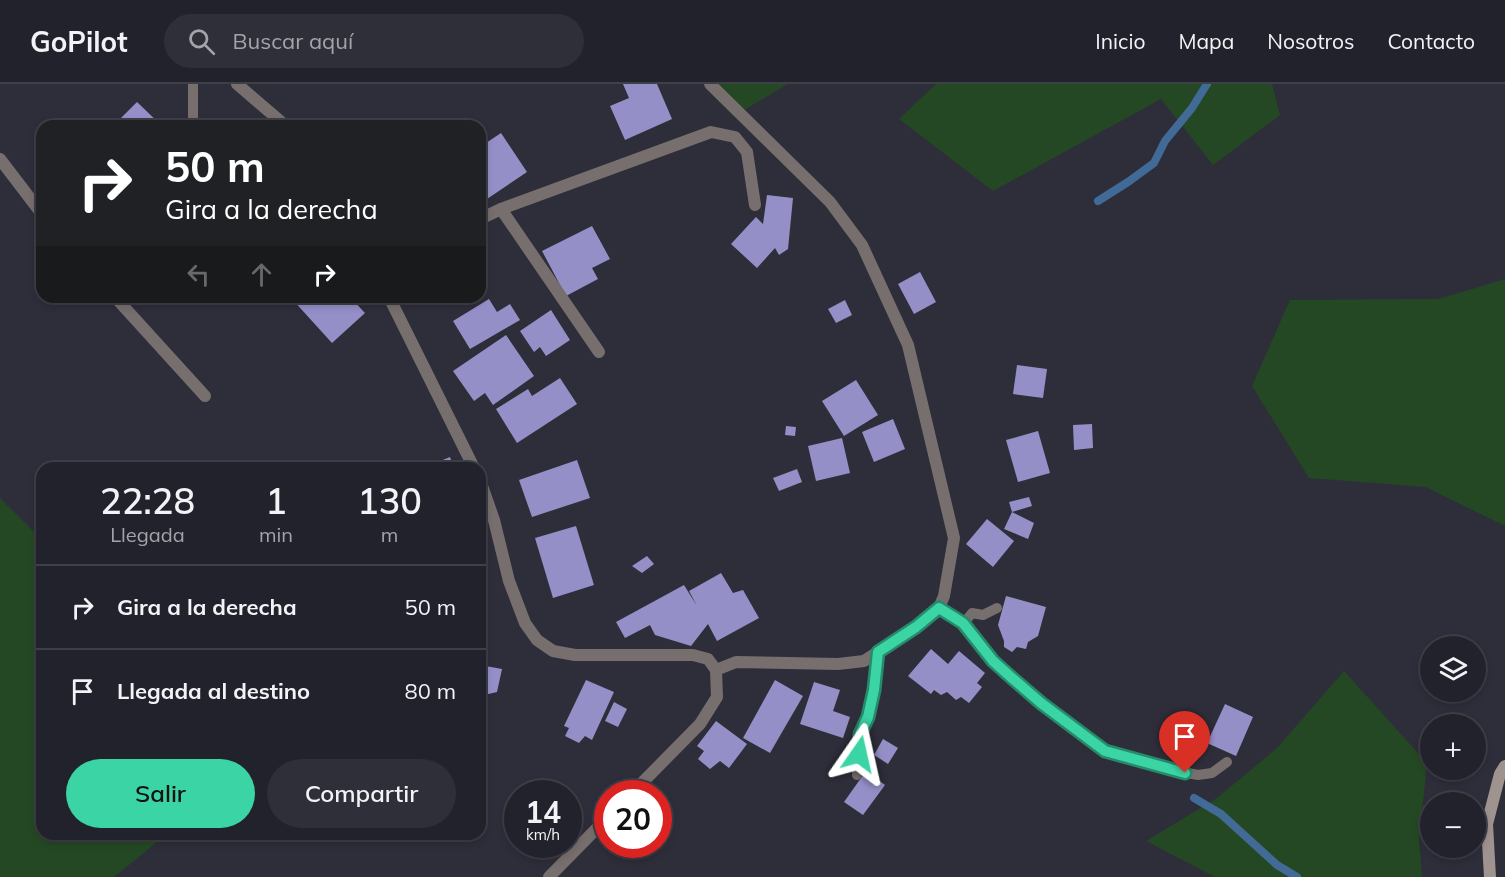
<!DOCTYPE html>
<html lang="es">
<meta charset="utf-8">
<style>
:root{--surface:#22222c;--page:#2e2f38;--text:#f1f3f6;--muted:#a2a4a9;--line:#3f3f48;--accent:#3bd4a4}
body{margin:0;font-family:Mulish,sans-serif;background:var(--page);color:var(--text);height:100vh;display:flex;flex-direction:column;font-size:22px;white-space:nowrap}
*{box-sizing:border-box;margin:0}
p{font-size:20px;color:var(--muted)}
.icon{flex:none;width:33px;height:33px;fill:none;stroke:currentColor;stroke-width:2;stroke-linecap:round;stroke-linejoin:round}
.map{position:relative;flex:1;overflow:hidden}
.side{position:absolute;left:36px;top:378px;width:450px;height:378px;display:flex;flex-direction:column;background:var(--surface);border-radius:18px;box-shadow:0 3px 9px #0003,0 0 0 2px var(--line)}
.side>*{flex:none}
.top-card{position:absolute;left:36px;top:36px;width:450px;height:183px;border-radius:18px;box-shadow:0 3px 9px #0003,0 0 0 2px var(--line);background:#202124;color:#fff;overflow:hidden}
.buttons{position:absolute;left:1420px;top:552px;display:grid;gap:12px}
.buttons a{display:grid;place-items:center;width:66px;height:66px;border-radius:50%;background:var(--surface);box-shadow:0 3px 9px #0003,0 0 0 2px var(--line);font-size:30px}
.speed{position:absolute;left:504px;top:696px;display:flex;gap:12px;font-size:30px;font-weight:700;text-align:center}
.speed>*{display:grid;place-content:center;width:78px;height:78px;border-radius:50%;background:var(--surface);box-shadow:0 3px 9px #0003,0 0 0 2px var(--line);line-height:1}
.speed small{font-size:15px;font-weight:400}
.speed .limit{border:9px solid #d22;background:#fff;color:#111}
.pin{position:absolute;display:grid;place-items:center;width:51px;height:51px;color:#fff;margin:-62px -26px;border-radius:50% 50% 50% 0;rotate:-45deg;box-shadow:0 0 6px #0007}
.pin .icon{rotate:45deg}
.me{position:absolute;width:66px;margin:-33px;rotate:11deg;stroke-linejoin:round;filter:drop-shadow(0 0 4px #0008)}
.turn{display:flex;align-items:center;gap:21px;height:126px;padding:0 30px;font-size:27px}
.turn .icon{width:78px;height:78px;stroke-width:2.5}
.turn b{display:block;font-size:42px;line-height:51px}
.lanes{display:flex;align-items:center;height:57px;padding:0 30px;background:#0003;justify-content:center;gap:30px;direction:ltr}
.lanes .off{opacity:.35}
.eta{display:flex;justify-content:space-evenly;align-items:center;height:102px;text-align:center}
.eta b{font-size:36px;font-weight:600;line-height:42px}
.primary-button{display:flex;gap:12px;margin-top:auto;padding:12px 30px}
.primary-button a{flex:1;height:69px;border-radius:36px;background:var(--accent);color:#111;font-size:24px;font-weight:600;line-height:69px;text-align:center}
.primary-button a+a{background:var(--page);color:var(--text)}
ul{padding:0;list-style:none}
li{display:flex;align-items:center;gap:18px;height:84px;padding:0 30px;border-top:2px solid var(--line)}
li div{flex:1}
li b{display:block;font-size:22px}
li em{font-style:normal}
header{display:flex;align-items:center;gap:36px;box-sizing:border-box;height:84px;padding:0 30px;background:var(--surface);border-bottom:2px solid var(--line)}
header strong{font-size:28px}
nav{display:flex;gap:33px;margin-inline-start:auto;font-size:21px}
.search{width:420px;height:54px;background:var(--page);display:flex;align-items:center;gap:15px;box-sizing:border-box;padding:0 21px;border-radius:33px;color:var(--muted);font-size:22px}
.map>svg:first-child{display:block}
</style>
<header>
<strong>GoPilot</strong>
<div class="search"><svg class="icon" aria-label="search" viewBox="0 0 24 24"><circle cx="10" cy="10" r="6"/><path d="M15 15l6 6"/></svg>Buscar aquí</div>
<nav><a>Inicio</a><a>Mapa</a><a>Nosotros</a><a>Contacto</a></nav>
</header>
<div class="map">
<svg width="1505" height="793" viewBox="0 0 1505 793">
<rect width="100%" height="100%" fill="#2e2d3a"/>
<g fill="#254824">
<path d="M710,0h78l-49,29z"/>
<path d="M936,0h336l8,31 -67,50 -52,-66 -168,92 -94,-72z"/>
<path d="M1505,195v247l-79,-39 -117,-9 -57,-92 38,-86 149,-1z"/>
<path d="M0,414l42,42v294h121l-1,4 -48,39h-114z"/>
<path d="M1344,587l83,92 -8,77 3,37h-207l-69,-36 71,-43 60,-50z"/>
</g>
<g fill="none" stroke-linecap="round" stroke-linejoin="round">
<g stroke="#416b96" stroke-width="8">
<path d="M1098,117l30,-19 26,-19 11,-22 27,-33 15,-24"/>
<path d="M1194,714l27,16 56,51 20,12"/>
</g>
</g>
<g fill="#958fc8">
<path d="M623,0h34l15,35 -47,21 -15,-34 19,-8z"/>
<path d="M137,18l25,24h-43l-3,-3z"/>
<path d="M501,49l26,39 -40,27 -7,-11v-41z"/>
<path d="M767,111l26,3 -5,51 -9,6 -4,-7 -18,20 -26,-24 25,-27 7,7z"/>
<path d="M592,142l18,33 -18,9 6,11 -32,17 -24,-45z"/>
<path d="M920,188l16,30 -22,12 -16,-30z"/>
<path d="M294,213h56l15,16 -33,30 -40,-44z"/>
<path d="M489,215l8,13 13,-8 10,16 -50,29 -17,-28z"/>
<path d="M845,216l7,15 -16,8 -8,-14z"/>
<path d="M551,226l19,30 -24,16 -6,-9 -6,5 -14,-21z"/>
<path d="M506,251l28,41 -41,29 -8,-12 -11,8 -21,-30z"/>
<path d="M1017,281l30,4 -4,29 -30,-4z"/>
<path d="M560,294l17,26 -60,39 -21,-34 32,-20 4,7z"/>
<path d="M856,296l22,35 -34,21 -22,-35z"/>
<path d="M893,335l12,30 -31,13 -12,-30z"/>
<path d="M1092,340l1,24 -19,2 -1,-25z"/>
<path d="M786,342l10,1 -1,9 -10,-1z"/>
<path d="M1038,347l12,42 -32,9 -12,-42z"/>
<path d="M842,354l8,35 -34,8 -8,-35z"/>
<path d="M450,373l4,11h-31z"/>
<path d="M577,376l13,38 -58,19 -13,-37z"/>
<path d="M797,385l5,13 -23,9 -6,-13z"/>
<path d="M1029,413l3,9 -20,6 -3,-10z"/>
<path d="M1012,428l22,11 -6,16 -24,-10z"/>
<path d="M987,435l27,22 -21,26 -27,-23z"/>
<path d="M576,442l18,59 -41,13 -18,-60z"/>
<path d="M647,472l7,8 -12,9 -10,-7z"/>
<path d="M721,489l12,20 10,-3 16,28 -42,23 -9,-17 -17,22 -36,-11 -5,-10 -25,13 -9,-16 68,-37 13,21 -8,-15z"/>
<path d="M1006,512l40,11 -8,29 -10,6 -2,7 -9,-2 -5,5 -8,-5v-6l-6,-16z"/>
<path d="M931,565l17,15 11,-13 26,22 -8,10 5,4 -13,16 -8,-6 -5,3 -9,-8 -6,3 -7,-5 -3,4 -23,-18z"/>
<path d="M480,581l22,4 -5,23 -17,4z"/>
<path d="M586,596l28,12 -22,48 -7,-4 -6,7 -14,-7 4,-8 -5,-2z"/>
<path d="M775,596l28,16 -33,57 -27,-15z"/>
<path d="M814,598l26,8 -7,21 17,6 -7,21 -43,-14z"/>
<path d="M614,618l13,7 -9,18 -13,-6z"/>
<path d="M1225,620l28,13 -17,39 -29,-13z"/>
<path d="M716,637l31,23 -18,24 -9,-7 -10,8 -12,-10 6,-8 -7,-5z"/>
<path d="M883,655l15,9 -10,16 -14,-9z"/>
<path d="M866,687l19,14 -22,30 -19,-13z"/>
</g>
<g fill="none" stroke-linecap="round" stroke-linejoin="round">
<g stroke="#776f6d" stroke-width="10">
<path d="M193,42v-42"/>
<path d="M939,524l25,15 29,38 19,17 29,25 64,48 62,18 31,6 14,-2 15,-11"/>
<path d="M964,539l8,-10 11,2 14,-7"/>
<path d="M857,691l3,-41 9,-17 5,-27 4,-38"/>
</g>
<g stroke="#776f6d" stroke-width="12">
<path d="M237,0l49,42"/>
<path d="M710,0l120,118 32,43 46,100 46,193 -10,58 -5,12 -23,19 -52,34 -26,3 -102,-2 -20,8"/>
<path d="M0,75l42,55"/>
<path d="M501,125l98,143"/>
<path d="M480,135l21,-10 210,-77 24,5 12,15 8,53"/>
<path d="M115,213l90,99"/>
<path d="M389,213l85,171"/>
<path d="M480,396l14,40 15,61 16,42 12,17 16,11 22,4h118l15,4 8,11 1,27 -17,27 -69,70"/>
<path d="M549,793l59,-60"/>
</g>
<path stroke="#9f9390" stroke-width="12" d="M1490,793l-3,-53 13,-50 5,-8"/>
</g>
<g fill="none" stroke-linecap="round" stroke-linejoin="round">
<defs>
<path id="route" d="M859,670l1,-20 8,-17 6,-27 4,-38 38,-25 23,-19 24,15 30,38 19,17 29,25 64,48 80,22"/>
</defs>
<use href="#route" stroke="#268a6b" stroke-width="15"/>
<use href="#route" stroke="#3bd4a4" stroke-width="10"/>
</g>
</svg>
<div class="buttons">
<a><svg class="icon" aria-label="layers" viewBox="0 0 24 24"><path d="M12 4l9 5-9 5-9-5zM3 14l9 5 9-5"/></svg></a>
<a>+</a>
<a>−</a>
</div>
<div class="speed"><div>14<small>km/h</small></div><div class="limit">20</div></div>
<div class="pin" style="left:1185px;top:689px;background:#d93025"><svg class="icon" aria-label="arrive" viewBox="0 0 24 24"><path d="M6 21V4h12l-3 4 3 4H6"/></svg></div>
<svg class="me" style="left:859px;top:670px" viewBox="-20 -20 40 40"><path d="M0-17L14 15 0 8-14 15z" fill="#3bd4a4" stroke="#fff" stroke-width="4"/></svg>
<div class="top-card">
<div class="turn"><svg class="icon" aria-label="right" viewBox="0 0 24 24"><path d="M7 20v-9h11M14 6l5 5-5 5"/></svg><div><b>50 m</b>Gira a la derecha</div></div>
<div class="lanes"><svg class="icon off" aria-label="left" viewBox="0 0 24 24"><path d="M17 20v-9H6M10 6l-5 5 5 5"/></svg><svg class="icon off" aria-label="ahead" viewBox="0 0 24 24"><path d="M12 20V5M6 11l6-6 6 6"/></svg><svg class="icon" aria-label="right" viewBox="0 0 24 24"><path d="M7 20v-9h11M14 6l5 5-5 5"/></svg></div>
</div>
<section class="side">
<div class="eta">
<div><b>22:28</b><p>Llegada</p></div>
<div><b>1</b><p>min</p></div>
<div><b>130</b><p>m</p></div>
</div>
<ul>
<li><svg class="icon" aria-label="right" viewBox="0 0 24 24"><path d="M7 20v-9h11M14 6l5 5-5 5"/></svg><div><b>Gira a la derecha</b></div><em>50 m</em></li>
<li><svg class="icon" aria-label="arrive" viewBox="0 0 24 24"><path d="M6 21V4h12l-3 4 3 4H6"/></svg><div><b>Llegada al destino</b></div><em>80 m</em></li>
</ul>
<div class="primary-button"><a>Salir</a><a>Compartir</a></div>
</section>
</div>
